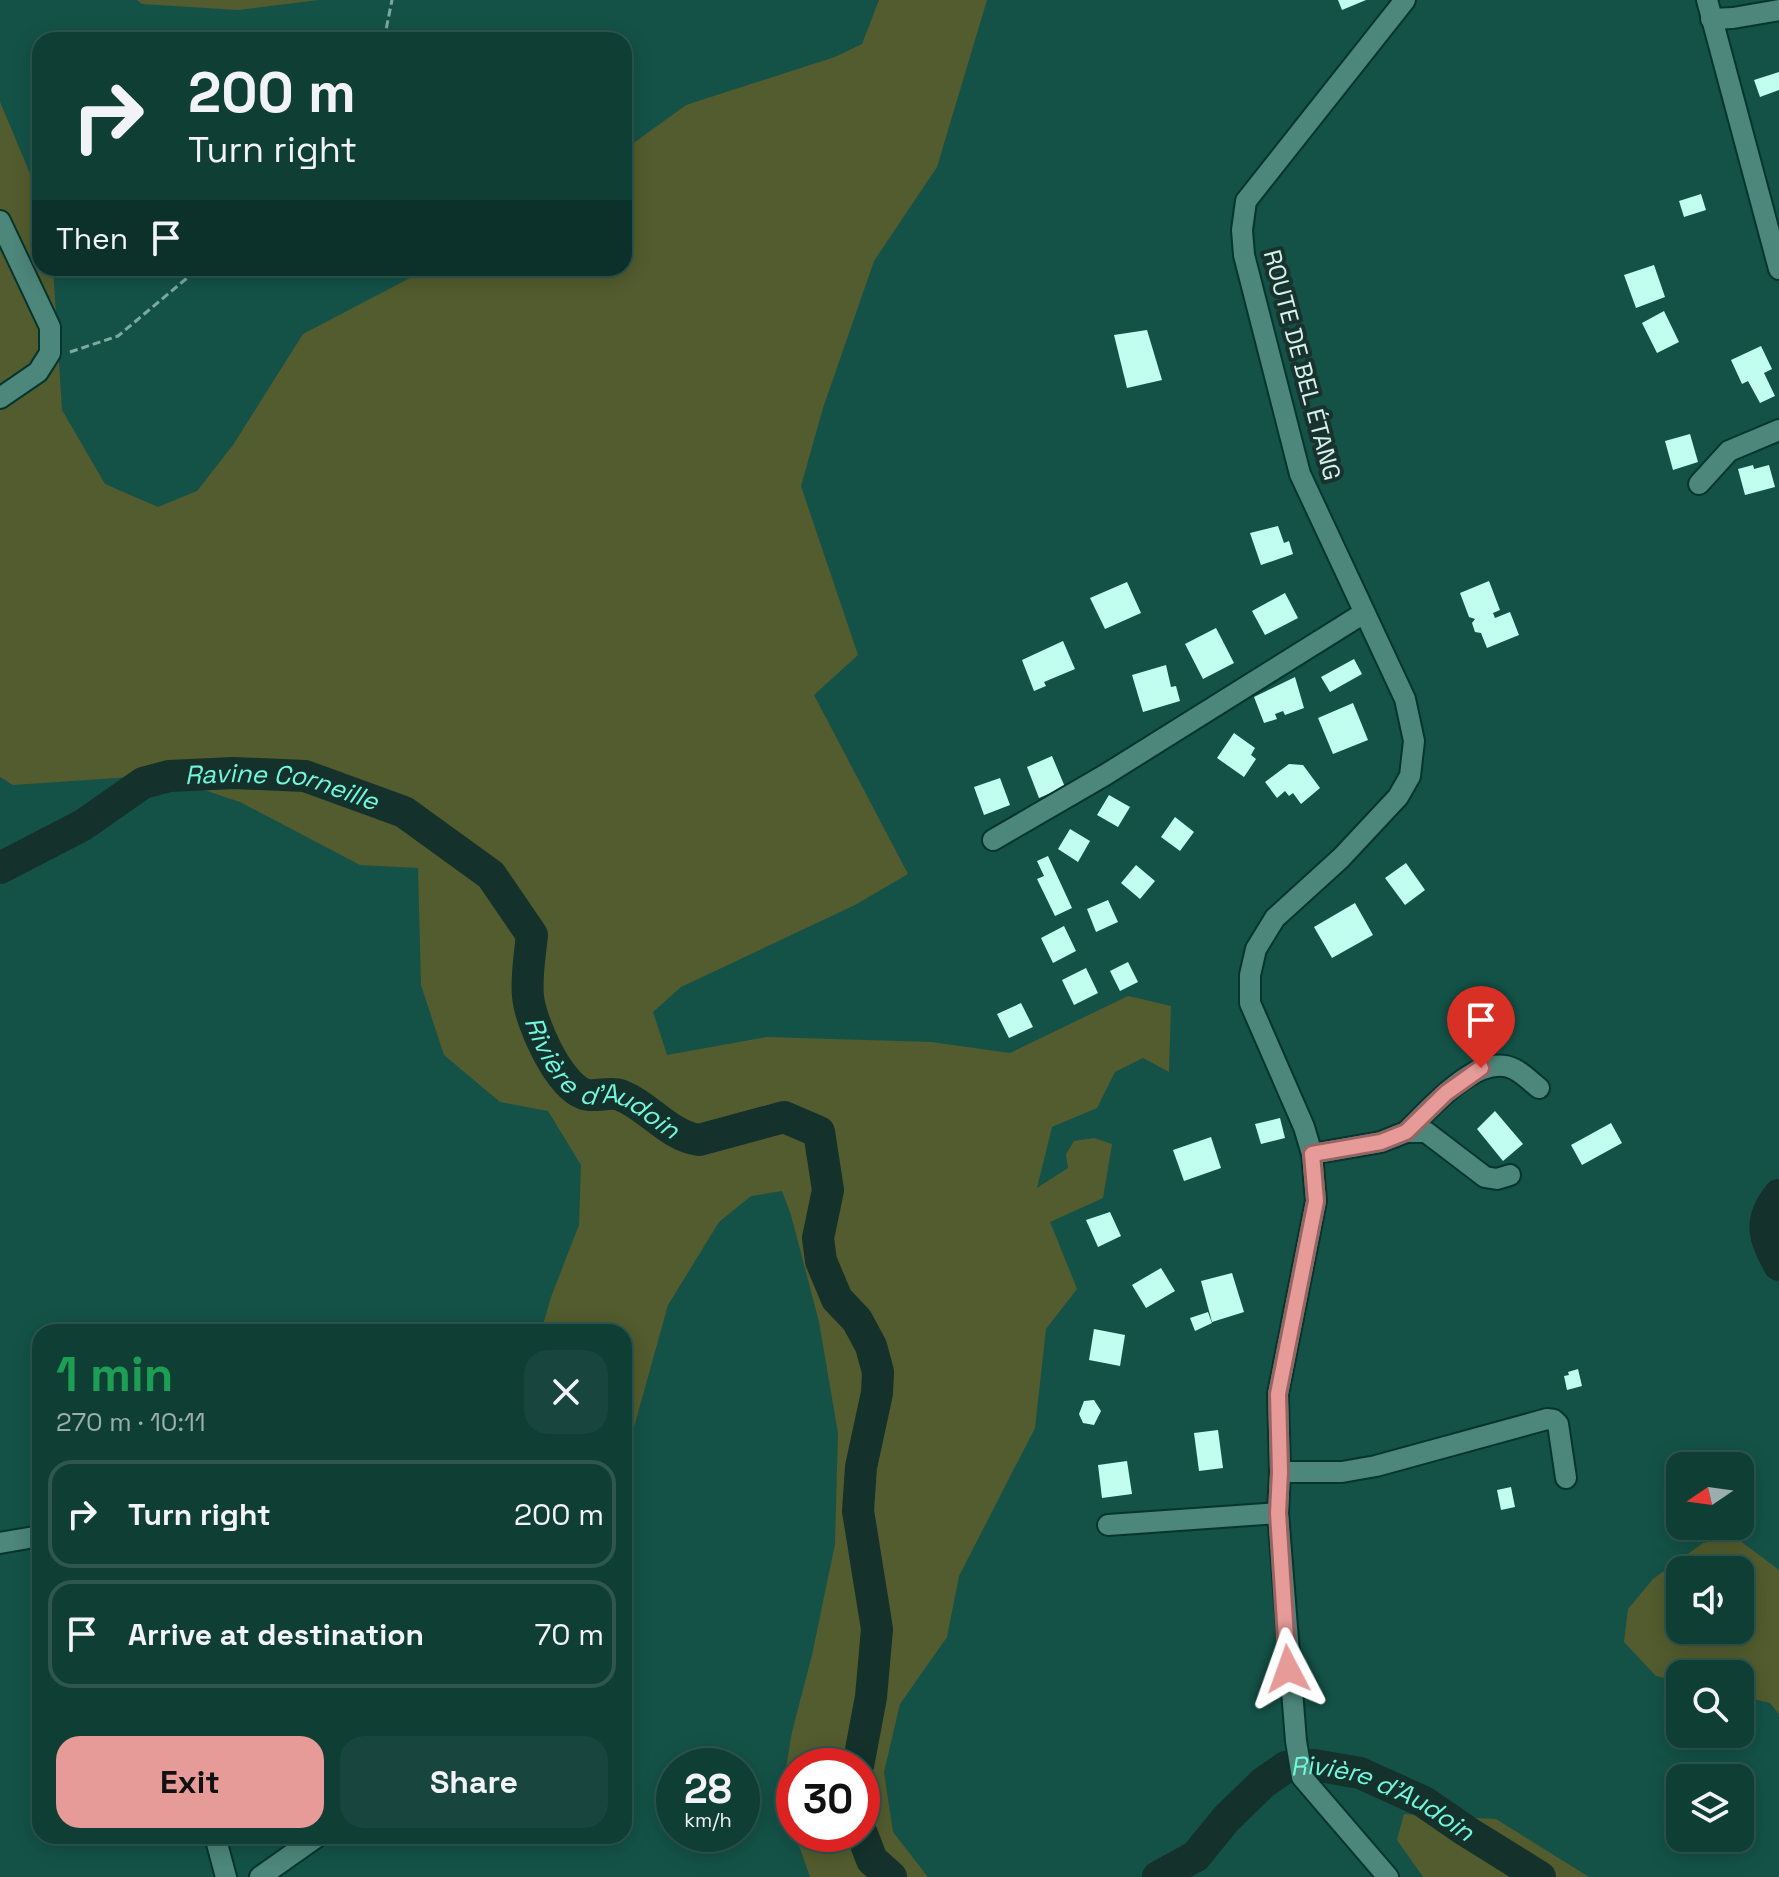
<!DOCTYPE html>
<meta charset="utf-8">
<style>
:root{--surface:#0f3e35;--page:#18453d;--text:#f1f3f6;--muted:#9baead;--line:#2f5750;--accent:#e69b98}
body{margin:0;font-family:"Space Grotesk",sans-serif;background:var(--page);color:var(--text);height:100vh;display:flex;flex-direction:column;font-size:30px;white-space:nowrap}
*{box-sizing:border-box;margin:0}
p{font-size:26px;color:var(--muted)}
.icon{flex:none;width:44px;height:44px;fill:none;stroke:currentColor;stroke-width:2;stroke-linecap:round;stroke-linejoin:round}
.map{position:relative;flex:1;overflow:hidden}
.sheet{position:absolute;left:32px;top:1324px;width:600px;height:520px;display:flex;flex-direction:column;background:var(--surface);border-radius:24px;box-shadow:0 4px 20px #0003,0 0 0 2px var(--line)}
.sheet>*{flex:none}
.banner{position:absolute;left:32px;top:32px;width:600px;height:244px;border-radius:24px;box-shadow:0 4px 20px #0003,0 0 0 2px var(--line);background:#0f3e35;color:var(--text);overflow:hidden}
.needle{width:52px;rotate:257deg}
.fabs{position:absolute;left:1666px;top:1452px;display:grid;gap:16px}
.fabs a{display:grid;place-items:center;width:88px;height:88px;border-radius:16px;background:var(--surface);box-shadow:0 4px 20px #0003,0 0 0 2px var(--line);font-size:40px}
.speed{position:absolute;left:656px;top:1748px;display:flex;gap:16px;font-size:40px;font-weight:700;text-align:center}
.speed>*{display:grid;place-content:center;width:104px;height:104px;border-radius:50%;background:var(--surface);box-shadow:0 4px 20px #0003,0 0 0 2px var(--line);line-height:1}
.speed small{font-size:20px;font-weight:400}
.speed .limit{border:12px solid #d22;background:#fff;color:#111}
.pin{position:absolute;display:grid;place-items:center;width:68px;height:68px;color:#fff;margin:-82px -34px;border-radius:50% 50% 50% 0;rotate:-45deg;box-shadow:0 0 8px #0007}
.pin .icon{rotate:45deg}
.me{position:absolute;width:88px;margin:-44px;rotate:356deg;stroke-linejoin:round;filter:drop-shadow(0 0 6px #0008)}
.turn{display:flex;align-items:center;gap:28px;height:168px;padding:0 24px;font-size:36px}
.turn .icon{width:104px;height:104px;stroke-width:2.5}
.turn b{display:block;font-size:56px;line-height:68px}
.then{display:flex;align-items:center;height:76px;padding:0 24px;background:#0003;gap:16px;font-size:30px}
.round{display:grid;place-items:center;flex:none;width:84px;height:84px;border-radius:24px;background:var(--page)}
.summary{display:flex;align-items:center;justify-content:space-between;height:136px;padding:0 24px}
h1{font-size:48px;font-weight:600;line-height:60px;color:#1e9e55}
.primary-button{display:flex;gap:16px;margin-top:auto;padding:16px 24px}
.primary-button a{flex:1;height:92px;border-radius:24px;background:var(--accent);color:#111;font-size:32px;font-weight:600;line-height:92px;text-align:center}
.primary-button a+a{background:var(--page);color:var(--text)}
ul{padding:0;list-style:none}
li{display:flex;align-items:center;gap:24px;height:108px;margin:0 16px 12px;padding:0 8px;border:4px solid var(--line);border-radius:24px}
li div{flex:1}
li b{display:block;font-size:30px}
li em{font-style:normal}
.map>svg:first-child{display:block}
</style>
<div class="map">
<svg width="1779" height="1877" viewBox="0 0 1779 1877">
<rect width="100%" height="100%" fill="#145247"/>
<g fill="#535c2e" fill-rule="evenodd">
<path d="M137,0h181l-80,10 -96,-6z"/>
<path d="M879,0h108l-50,167 -63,94 -51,147 -22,78 57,169 -44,40 94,179 -53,31 -174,82 -28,25 14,43 100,-18 164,5 79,11 118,-57 43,10 -2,66 -26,-14 -28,14 -18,36 -45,19 -15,61 31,-20 -2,-14 8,-13 20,-3 18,6 -9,54 -53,24 27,67 -31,40 -11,99 -76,148 -12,61 -47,67 -16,68 9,60 35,45h-118l-15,-43h67v-68h-68v66l-13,-35 11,-65 20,-77 23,-111 3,-111 -19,-111 -28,-107 -9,-24 -31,5 -32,26 -51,83 -44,158v-131h-83l10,-35 28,-72 2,-60 -33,-54 -48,-9 -56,-47 -23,-70 -3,-117 -58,-3 -120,-63 -33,-11 -76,-14 -118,8 -13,-8v-675l40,95v71h13l9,142 43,74 53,23 39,-16 36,-46 70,-111 126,-66h195v-118l62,-45 149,-48 27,-13z"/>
<path d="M1735,1537l44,33v144l-9,-11 -30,-7v-22h-60v8l-24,-6 -32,-34 4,-33 25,-30 50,-36zM1740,1570v60h-60v-60z"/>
<path d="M1404,1814l92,5 93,58h-166l-26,-37z"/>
</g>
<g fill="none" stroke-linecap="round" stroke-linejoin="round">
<g stroke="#14312b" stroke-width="32">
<path id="s1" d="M0,868l83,-43 60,-42 26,-7 65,-3 71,3 99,36 87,63 41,60c-2,20 -6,41 -4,61 2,25 30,89 56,98 11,4 25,-3 36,1 29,11 47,40 79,45l85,-23 35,15 9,58 -10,48 3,23 16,38 20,21 14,26 7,26 -1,21 -16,74 -3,44 19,118 -6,68 -13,69"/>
<path d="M1779,1195c-21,26 -15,42 0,70"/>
<path d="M862,1834l10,26 19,17"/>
<path id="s2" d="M1158,1877l38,-21 30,-37 37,-36 23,-16 28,-2 46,8 64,29 42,29 74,46"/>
</g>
</g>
<g fill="#c2fef0">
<path d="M1338,0h28l-24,10z"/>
<path d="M1779,72v18l-19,7 -6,-17z"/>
<path d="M1701,194l5,16 -22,7 -5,-16z"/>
<path d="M1654,265l11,32 -29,11 -12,-33z"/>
<path d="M1664,311l15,31 -22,11 -15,-30z"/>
<path d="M1147,330l15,50 -35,8 -13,-53z"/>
<path d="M1761,346l11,23 -8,4 11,23 -15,7 -12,-22 -6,3 -11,-24z"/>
<path d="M1690,434l8,28 -25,8 -8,-29z"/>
<path d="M1753,465l1,4 15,-4 6,22 -30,8 -7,-26z"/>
<path d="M1278,526l6,17 5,-2 4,13 -32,11 -11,-32z"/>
<path d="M1489,581l11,29 -7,3 2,5 15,-6 9,23 -32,13 -6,-15 -6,-1 -3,-9 3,-4 -6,-2 -9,-24z"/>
<path d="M1127,582l14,31 -36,16 -15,-31z"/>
<path d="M1285,593l13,25 -33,17 -13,-24z"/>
<path d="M1216,628l18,35 -31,16 -18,-35z"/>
<path d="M1063,641l12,28 -31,13 2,4 -12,5 -12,-31z"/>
<path d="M1354,659l8,15 -32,18 -9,-15z"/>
<path d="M1166,665l5,22 5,-1 4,15 -37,11 -11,-37z"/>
<path d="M1295,677l9,31 -19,7 -2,-4 -8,3 2,5 -13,4 -10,-26z"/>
<path d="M1353,703l15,37 -35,14 -15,-36z"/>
<path d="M1234,733l21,15 -4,7 5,4 -12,18 -27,-19z"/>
<path d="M1052,756l13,31 -26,11 -12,-31z"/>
<path d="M1289,764l14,1 17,23 -19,16 -8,-11 -4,3 -4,-5 -8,7 -12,-16z"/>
<path d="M1000,778l10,27 -26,10 -10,-28z"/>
<path d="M1109,795l21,12 -12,20 -21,-12z"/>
<path d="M1175,817l19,15 -14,19 -19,-14z"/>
<path d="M1070,829l20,12 -12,21 -20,-13z"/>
<path d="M1048,856l24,52 -17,8 -18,-37 7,-3 -7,-15z"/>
<path d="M1406,863l19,27 -20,15 -20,-27z"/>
<path d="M1136,865l19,16 -15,18 -19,-16z"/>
<path d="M1108,900l10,22 -22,10 -9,-23z"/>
<path d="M1355,903l18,32 -41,23 -18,-31z"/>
<path d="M1064,926l12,25 -23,12 -12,-25z"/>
<path d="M1128,962l10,20 -18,9 -10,-20z"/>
<path d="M1086,968l12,25 -24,12 -12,-25z"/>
<path d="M1021,1003l12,24 -24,11 -12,-24z"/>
<path d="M1495,1111l28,33 -20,17 -26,-32z"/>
<path d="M1280,1118l5,20 -24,6 -6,-20z"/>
<path d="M1611,1123l11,20 -40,22 -11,-20z"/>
<path d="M1211,1137l10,31 -37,13 -11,-31z"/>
<path d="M1110,1212l11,24 -23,11 -12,-27z"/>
<path d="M1161,1268l14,23 -29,17 -14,-23z"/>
<path d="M1232,1273l12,39 -32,10 -11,-41z"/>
<path d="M1208,1312l4,11 -17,8 -5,-13z"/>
<path d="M1094,1329l31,6 -5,31 -31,-6z"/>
<path d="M1578,1369l4,17 -15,4 -3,-14 5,-1 -1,-3z"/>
<path d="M1094,1400l7,11 -7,14 -11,-2 -4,-9 5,-13z"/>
<path d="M1218,1430l5,38 -24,3 -5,-38z"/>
<path d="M1127,1461l5,33 -30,4 -4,-33z"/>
<path d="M1511,1487l4,20 -14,3 -4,-20z"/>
</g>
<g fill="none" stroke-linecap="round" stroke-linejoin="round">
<defs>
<g id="minor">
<path d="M1707,0l72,269"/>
<path d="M1711,19l22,-1 46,-8"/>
<path d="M0,221l50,106v26l-12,19 -38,26"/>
<path d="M1699,484l30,-33 50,-21"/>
<path d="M993,840l112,-65 259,-162"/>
<path d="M1406,1132c23,-22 72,-81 108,-63 9,4 17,13 25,19"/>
<path d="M1312,1154l69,-12 25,-10h20l59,45 12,2 13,-4"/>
<path d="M1280,1472h62l34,-6 171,-47 7,1 4,4 8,54"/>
<path d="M1108,1525l170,-12"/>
<path d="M0,1543l40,-7"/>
<path d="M215,1836l11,41"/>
<path d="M260,1877l58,-41"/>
<path d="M1388,1877l-86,-100 -6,-36 -18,-228 2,-41 -2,-78 38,-193 -4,-47 -8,-27 -54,-124v-28l6,-26 19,-31 66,-60 57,-61 12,-21 4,-35 -9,-42 -105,-225 -56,-219 -2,-25 4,-29 159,-201"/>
</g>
</defs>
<use href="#minor" stroke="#05352d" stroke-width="24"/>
<g stroke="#7da9a0" stroke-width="3" stroke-dasharray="8 4" stroke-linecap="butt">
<path d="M384,40l8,-40"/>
<path d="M70,352l48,-16 81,-68"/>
</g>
<use href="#minor" stroke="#4d867a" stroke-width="20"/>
</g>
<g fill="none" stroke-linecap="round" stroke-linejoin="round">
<defs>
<path id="route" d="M1288,1669l-10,-156 2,-41 -2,-78 38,-193 -4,-47 69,-12 25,-10 40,-39 35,-25"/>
</defs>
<use href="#route" stroke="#966563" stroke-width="20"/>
<use href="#route" stroke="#e69b98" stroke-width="14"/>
</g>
<g text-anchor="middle" stroke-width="8" stroke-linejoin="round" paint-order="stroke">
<g font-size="24" fill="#d6f3eb" stroke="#1a322d">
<text transform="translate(1302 365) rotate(75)" y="8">ROUTE DE BEL ÉTANG</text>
</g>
<g font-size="26" font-style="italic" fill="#72f6dc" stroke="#1a322d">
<text dy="9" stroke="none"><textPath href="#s1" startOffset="308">Ravine Corneille</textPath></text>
<text dy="9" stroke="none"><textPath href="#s1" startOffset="798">Rivière d'Audoin</textPath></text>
<text dy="9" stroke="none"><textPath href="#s2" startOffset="274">Rivière d'Audoin</textPath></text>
</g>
</g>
</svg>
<div class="fabs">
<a><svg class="needle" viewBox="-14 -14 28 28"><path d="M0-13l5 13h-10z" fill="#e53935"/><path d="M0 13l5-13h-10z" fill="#9baead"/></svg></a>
<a><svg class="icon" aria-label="sound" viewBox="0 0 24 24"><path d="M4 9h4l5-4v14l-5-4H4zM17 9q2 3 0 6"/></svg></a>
<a><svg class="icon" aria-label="search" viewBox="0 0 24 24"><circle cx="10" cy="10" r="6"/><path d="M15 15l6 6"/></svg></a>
<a><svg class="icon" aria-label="layers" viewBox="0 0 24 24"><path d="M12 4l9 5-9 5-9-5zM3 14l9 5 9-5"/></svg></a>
</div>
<div class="speed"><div>28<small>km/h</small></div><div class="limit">30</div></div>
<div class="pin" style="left:1481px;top:1068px;background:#d93025"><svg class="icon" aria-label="arrive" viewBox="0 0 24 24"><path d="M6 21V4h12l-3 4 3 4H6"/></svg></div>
<svg class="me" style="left:1288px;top:1669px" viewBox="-20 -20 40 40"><path d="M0-17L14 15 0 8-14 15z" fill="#e69b98" stroke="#fff" stroke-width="4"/></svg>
<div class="banner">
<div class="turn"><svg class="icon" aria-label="right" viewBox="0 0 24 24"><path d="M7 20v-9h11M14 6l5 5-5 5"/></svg><div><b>200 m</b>Turn right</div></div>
<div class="then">Then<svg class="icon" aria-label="arrive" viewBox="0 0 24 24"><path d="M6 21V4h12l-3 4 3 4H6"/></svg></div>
</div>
<section class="sheet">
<div class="summary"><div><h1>1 min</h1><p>270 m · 10:11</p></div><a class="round"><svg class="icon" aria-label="close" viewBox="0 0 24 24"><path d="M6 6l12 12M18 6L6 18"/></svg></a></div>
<ul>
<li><svg class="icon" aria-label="right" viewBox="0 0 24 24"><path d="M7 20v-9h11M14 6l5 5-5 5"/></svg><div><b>Turn right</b></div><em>200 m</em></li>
<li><svg class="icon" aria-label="arrive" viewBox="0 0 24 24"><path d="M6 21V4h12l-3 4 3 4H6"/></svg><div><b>Arrive at destination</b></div><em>70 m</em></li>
</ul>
<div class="primary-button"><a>Exit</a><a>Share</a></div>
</section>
</div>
